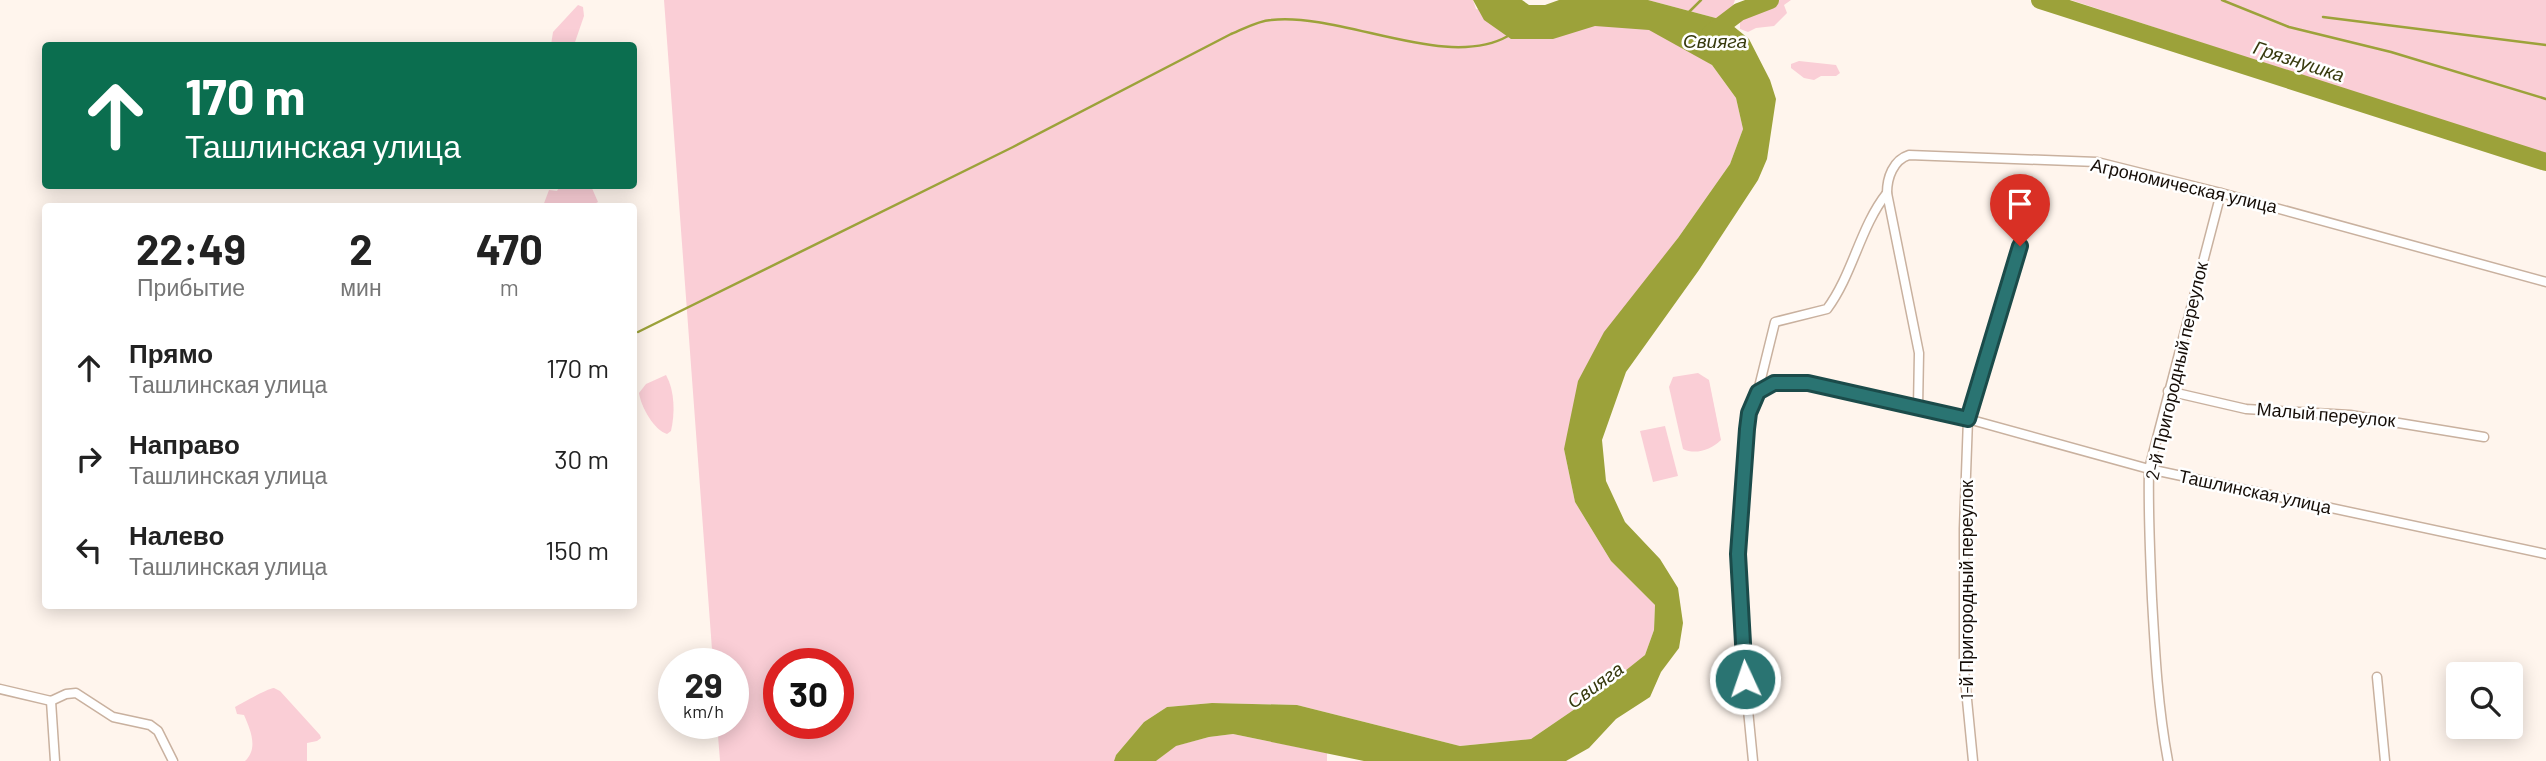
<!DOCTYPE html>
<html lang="ru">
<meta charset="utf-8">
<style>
:root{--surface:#fff;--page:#f6f6f6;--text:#222;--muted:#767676}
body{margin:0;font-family:Barlow,sans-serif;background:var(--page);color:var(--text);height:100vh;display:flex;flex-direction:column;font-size:26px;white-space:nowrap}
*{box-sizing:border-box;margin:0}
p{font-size:23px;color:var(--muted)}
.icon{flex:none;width:38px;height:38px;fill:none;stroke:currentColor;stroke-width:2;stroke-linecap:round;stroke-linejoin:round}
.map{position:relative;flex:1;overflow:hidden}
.drawer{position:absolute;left:42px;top:203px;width:595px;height:406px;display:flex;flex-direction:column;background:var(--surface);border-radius:7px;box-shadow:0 4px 18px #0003}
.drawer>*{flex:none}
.banner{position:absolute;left:42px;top:42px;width:595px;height:147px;border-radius:7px;box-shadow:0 4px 18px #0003;background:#0b6e4f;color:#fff;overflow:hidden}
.fabs{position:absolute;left:2446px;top:662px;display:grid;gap:14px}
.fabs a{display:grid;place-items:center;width:77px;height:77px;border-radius:7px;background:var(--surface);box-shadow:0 4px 18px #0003;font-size:35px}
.speed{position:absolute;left:658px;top:648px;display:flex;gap:14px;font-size:35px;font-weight:700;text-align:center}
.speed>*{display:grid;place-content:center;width:91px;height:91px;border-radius:50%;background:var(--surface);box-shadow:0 4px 18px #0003;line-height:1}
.speed small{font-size:18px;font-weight:400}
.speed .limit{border:10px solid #d22;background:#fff;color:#111}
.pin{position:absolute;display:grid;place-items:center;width:60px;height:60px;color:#fff;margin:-72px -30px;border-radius:50% 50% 50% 0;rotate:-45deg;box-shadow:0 0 7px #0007}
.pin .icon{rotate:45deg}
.me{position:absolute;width:77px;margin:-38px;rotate:357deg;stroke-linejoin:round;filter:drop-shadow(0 0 5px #0008)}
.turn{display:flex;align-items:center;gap:24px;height:147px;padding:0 28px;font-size:32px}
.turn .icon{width:91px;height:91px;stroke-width:2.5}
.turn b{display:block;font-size:49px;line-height:60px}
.eta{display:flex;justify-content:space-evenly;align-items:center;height:119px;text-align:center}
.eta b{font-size:42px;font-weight:700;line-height:49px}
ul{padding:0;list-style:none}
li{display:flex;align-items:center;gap:21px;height:91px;padding:0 28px}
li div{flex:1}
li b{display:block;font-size:26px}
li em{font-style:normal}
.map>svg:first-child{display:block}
</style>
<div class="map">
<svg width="2546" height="761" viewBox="0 0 2546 761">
<rect width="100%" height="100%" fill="#fff5ed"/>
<g fill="#faced6" fill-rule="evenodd">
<path d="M664,0h809l3,9 101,12 67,1 68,43 24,33 7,31 -13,35 -52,74 -114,211 11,53 36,59 44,44 -1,25 -9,25 -54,43 -60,41 -71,7 -163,-41 -85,-2 -45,4 -23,15 -28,33 -2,6h-394l-3,-38h16v-60h-20zM779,663h59v60h-59z"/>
<path d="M1648,0h87l-8,21z"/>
<path d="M1759,0h32l-7,5 3,8 -13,13 -18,2 -8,4 -8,-3v-11z"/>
<path d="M2071,0h475v156z"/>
<path d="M578,5l5,2 1,9 -10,29h-23l2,-13z"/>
<path d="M1799,61l37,4 4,8 -4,3h-15l-7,4 -10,-2 -13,-10v-4z"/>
<path d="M560,186h31l7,16c-8,5 -15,0 -22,4h-33l6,-16 8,1z"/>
<path d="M1698,373l11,7 12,60c-10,10 -26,15 -38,9l-14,-62 4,-10z"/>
<path d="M666,375c9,16 9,39 5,56l-4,3c-13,-4 -26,-27 -28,-41l7,-9z"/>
<path d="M1665,426l13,50 -25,6 -13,-51z"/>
<path d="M274,688l6,3 40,44 1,3 -4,3 -10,2v18h-62c14,-13 5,-32 -1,-46l-7,-1 -2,-7c8,-4 31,-18 39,-19z"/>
<path d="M1233,734l94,19v8h-171l19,-15 34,-9z"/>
</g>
<path fill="#9ca23a" d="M1473,0h49l7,5h16l14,-5h89l79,21 22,18 21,41 6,19 -9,60 -9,21 -59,90 -73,102 -24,68 4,41 19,41 35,37 18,29 5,35 -4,25 -18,24 -11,25 -34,22 -27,29 -23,13h-202l-131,-27 -24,3 -33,9 -20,15h-42l2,-6 28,-33 23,-15 45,-4 85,2 163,41 71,-7 60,-41 54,-43 9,-25 1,-25 -44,-44 -36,-59 -11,-53 14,-68 26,-49 74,-94 52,-74 13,-35 -7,-31 -24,-33 -63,-35 -54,-4 -42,13h-42l-27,-19z"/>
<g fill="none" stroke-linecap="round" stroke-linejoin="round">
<g stroke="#9ca23a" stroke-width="2.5">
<path d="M2222,0l67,27 102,25 155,47"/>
<path d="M1688,13l13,-13"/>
<path d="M2323,17l223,28"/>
<path d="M638,332l375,-185 218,-113c13,-5 26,-13 40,-14 71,-8 175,51 237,16"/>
</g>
<g stroke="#9ca23a" stroke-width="18">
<path d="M2040,0l506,162"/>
<path d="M1710,34l29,-22 31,-12"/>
</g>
<defs>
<g id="minor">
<path d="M1758,391l17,-69 52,-13c26,-35 33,-82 60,-116"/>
<path d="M2168,391l78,18 104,6 134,22"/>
<path d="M1918,408l1,-55 -32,-160c0,-15 6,-33 22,-38l188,7 124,31 325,89"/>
<path d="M2377,677l8,84"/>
<path d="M0,689l51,12 15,-7 10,-1 37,24 37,8 8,6 15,30"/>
<path d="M51,701l4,60"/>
<path d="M1753,761l-8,-82 -7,-125 11,-141 9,-21 16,-9h34l160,36 181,50 397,85"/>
<path d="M1973,761l-9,-92v-140l4,-110 52,-173"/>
<path d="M2168,761c-10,-53 -13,-108 -16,-162 -2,-44 -4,-87 -3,-130l72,-276"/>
</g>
</defs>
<use href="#minor" stroke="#c9b19f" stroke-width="11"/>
<use href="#minor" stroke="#fff" stroke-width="8"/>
</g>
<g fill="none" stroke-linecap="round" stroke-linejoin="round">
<defs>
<path id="route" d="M1745,679l-7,-125 9,-125 2,-16 9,-21 16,-9h34l160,36 52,-173"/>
</defs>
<use href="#route" stroke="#1b4b4a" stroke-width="18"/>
<use href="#route" stroke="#2a7472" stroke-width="12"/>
</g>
<g text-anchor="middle" stroke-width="5" stroke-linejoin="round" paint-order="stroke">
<g font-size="18" fill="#160e08" stroke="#fff">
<text transform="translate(2184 186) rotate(13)" y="6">Агрономическая улица</text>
<text transform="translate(2177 371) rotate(-77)" y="6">2-й Пригородный переулок</text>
<text transform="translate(2326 415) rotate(5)" y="6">Малый переулок</text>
<text transform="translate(2255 492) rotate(12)" y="6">Ташлинская улица</text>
<text transform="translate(1967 590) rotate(-90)" y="6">1-й Пригородный переулок</text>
</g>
<g font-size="19" font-style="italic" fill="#373a0e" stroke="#fff">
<text x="1715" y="48">Свияга</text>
<text transform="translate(2299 61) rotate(18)" y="7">Грязнушка</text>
<text transform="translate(1595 685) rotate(-36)" y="7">Свияга</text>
</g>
</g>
</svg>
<div class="fabs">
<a><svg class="icon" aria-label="search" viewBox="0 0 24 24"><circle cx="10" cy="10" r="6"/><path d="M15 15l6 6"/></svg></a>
</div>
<div class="speed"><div>29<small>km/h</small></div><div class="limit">30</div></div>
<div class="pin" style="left:2020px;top:246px;background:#d93025"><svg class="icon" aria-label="arrive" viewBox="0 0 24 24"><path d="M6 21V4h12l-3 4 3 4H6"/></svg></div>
<svg class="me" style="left:1745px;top:679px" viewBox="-20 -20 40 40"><circle r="17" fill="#2a7472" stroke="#fff" stroke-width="3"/><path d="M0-11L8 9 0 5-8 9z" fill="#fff"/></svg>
<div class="banner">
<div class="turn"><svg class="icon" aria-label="ahead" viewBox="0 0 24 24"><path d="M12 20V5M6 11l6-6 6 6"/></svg><div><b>170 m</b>Ташлинская улица</div></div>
</div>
<section class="drawer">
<div class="eta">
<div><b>22:49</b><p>Прибытие</p></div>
<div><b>2</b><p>мин</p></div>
<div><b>470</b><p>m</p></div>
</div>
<ul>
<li><svg class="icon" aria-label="ahead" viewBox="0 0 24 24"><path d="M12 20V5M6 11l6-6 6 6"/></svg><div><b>Прямо</b><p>Ташлинская улица</p></div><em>170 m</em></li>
<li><svg class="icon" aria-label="right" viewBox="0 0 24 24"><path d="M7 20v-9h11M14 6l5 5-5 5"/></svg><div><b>Направо</b><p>Ташлинская улица</p></div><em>30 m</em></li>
<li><svg class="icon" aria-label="left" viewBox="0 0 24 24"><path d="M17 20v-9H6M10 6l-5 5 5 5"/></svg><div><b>Налево</b><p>Ташлинская улица</p></div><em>150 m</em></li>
</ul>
</section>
</div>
